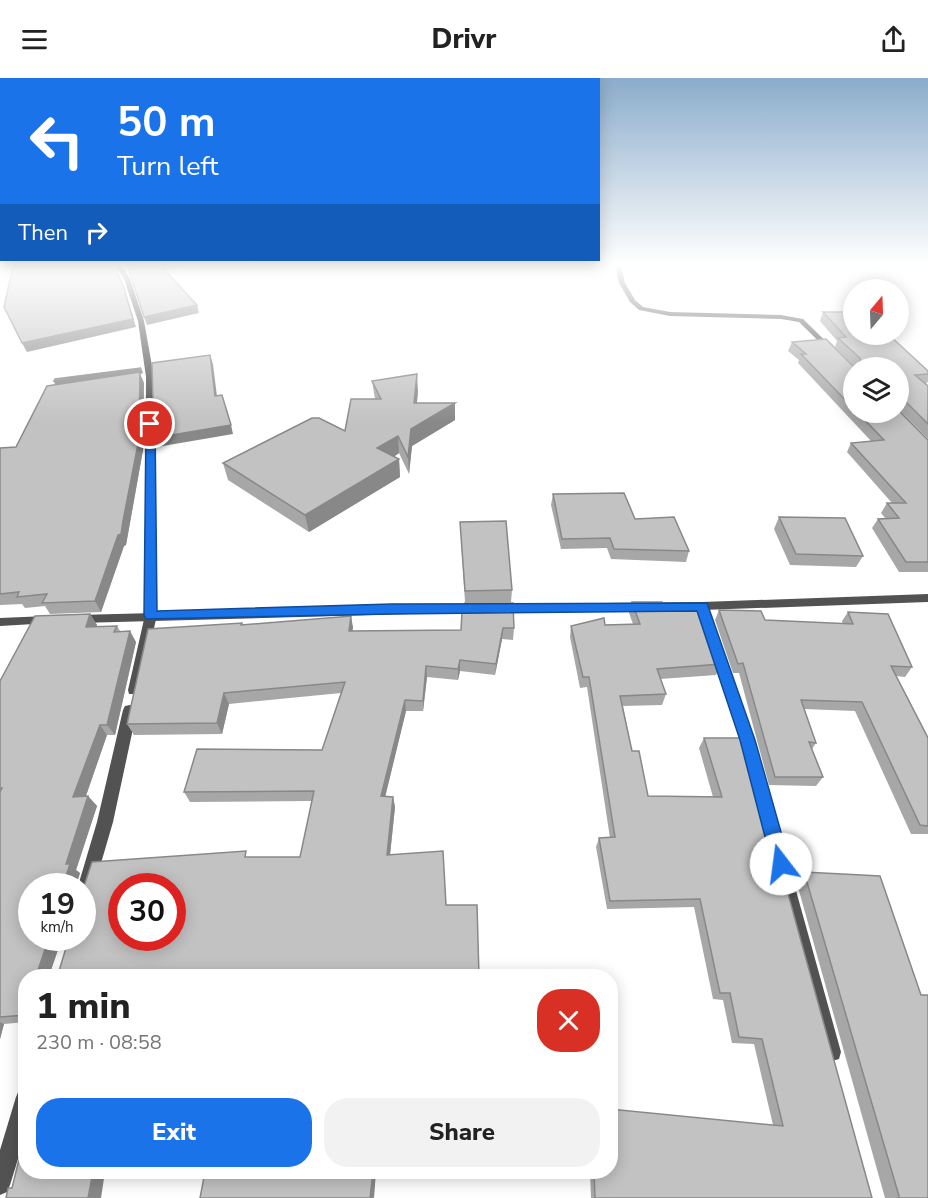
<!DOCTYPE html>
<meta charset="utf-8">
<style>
:root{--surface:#fff;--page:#f2f2f2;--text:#222;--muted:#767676;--accent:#1a73e8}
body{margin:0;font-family:"Nunito Sans",sans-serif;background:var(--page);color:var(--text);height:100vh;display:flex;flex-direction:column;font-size:22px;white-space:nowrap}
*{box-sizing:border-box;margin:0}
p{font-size:20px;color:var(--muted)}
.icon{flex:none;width:33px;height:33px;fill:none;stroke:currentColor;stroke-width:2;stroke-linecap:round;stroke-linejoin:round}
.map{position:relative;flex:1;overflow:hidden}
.panel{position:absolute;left:18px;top:891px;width:600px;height:210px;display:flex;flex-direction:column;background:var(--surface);border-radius:24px;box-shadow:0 3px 15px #0003}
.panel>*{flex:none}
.guide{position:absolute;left:0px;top:0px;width:600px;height:183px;box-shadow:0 3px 15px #0003;background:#1a73e8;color:#fff;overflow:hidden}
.needle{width:39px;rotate:19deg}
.fabs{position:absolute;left:843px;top:201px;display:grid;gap:12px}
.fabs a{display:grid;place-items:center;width:66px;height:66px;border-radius:50%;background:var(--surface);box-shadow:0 3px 15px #0003;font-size:30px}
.speed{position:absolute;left:18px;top:795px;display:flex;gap:12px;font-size:30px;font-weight:700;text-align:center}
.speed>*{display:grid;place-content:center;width:78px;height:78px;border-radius:50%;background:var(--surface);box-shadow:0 3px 15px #0003;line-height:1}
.speed small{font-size:15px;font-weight:400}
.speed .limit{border:9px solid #d22;background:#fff;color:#111}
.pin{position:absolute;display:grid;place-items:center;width:51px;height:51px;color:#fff;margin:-26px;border:3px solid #fff;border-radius:50%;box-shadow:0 2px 6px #0007}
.me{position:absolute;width:66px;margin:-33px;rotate:345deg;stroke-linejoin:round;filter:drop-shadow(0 0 4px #0008)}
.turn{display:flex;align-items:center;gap:21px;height:126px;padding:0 18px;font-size:27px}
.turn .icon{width:78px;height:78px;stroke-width:2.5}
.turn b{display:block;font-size:42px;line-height:51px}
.then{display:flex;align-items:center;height:57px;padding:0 18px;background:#0003;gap:12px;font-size:22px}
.round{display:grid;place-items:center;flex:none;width:63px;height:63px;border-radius:24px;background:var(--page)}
.summary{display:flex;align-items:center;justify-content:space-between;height:102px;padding:0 18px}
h1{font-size:36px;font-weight:800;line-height:45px}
.cta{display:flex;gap:12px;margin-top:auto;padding:12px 18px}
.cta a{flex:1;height:69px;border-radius:24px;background:var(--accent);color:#fff;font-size:24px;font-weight:800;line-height:69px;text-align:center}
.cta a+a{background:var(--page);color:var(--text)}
header{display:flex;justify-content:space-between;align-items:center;height:78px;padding:0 18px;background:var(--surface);font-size:27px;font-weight:800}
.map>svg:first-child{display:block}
</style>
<header><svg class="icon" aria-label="menu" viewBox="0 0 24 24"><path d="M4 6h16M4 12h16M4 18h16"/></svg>Drivr<svg class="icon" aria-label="share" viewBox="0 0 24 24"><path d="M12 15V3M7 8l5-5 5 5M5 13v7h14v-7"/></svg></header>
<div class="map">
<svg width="928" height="1120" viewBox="0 0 928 1120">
<rect width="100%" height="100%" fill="#fff"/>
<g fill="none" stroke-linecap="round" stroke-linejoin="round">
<g fill="#525252" fill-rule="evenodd">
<path d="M116,188h6l8,13 14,42 10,56 3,238 -17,75 -1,4h-10l-1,-4 17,-75 1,-238 -8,-56 -14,-42z"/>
<path d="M615,188h6l4,17 10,17 8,7 27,5 111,3 22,4 51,50v7l-55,-54 -18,-3 -111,-3 -31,-6 -9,-8 -11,-19z"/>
<path d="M702,524l6,4 46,134 87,312 -2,7 -7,2 -7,-2 -2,-7 -83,-312 -44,-134z"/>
<path d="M130,627l5,1 2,4 -24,112 -23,79 -2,6 -6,2v-23h-4l19,-64 26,-112 2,-4z"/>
<path d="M26,1009v46l-16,52 -3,7 -7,3v-45l16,-53 3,-7z"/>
</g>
<g fill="#525252" fill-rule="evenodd">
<path d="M928,516v8l-226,8 -203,2 -6,-4 6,-4 203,-2z"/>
<path d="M482,526l6,4 -6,4 -403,11 -6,-4 6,-4z"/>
<path d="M47,538l4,1 2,3 -2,3 -51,3v-8z"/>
</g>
</g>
<g fill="#a7a7a7">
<path d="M823,234l105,59v10l-1,2h-3l4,3v53l-28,-29 28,30v132h-29l-27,-44 6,-9h8l-5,-6 6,-10h5l-45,-51 4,-9 20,-2 -73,-78 1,-3 -11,-9 4,-9 62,26v44h44v-44h-42l-21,-21 2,-6 -17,-20z"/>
<path d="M141,290l2,5 -3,1 4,9 -1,67 -17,95 -2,1 -23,66 -51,2 -5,-8 -20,2 -3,-4 -22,1v-157l16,-1 39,-62 -1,-4z"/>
<path d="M372,303l46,10 -1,12h38v17l-43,26 -3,28 -10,-21 -5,4 5,2 1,18 -91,55 -81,-52 -5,-17 122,-32 30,-32z"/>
<path d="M553,416l82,25 54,32 -3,11 -75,-3 -4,-11 -46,1 -10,-44z"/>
<path d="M779,439l84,39 -7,11 -66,-2 -16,-36z"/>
<path d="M460,444l52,68 -1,12h-46z"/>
<path d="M632,524l33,7 56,55 -5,11 -56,4 6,15 -4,11 -39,1 9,45 16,45 65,1 -14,-49 5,-10 168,460h-281l-1,-26h20l163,-47 -19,-81 -22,-1 -9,-43 -10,-1 -19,-92 -87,2 -11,-62 3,-9h11l-23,-151 -7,1 -10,-51 1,-11 62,-2 -4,-11z"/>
<path d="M465,525l49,25 -1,12 -11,-1 -7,36 -35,-4 -2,9 -31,-3 -4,34h-17l-21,85 8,1 2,10 -5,48 56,50 -420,71v46l-22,2 -4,15v-358l90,-67 7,11v1h20l3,5 16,11 -21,93h-8l-21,61h2l9,10 -21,64 4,3 -4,12 2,1h-46v52h30l-11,32 8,1 190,-114h51l12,-56 -122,1 -6,-10 138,-42 19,-57 -112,11 -7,30 -88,1 -7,-11 115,-101 1,2 110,2 -1,4 109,-1 4,-18z"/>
<path d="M719,532l46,10 78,4 -1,-3 6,-9 64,55 -7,10 -9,-1 32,62v96h-17l-56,-123 -51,-2 12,34 -4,6 11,28 -7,9 -47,-1 -30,-112h-6l-18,-53z"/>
<path d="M804,794l117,123 7,203h-43l-89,-318z"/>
</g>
<g fill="#888">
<path d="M159,188h29l-27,5z"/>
<path d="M123,207l13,42 -109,25 -5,-9z"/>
<path d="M197,227l2,8 -52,12 -3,-8z"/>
<path d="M210,277l3,9 5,41 -3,-9z"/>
<path d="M141,290l2,5 -3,1 4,9 -1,67 -17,95 -2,1 -23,66 -6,-11 -39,-214 -2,-6z"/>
<path d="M417,296l1,17 -3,29 -1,-17z"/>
<path d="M455,325v17l-43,26 -3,28 -1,-17 3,-28z"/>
<path d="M231,347l2,9 -76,13 -3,-9z"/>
<path d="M398,358l1,17 -20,13 -2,-18z"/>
<path d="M399,381l1,18 -91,55 -4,-17z"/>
<path d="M90,536l7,11 -4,13 -7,-11z"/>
<path d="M351,538l2,11 -2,15 -2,-11z"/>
<path d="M503,550l-1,11 -7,36 1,-11z"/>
<path d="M130,553l6,11 -21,93 -8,-10z"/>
<path d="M460,582v11l-2,9v-11z"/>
<path d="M426,588l1,11 -4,34v-10z"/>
<path d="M224,615l5,11 -7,30 -5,-11z"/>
<path d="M405,622l1,11 -23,95 -2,-10z"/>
<path d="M100,647l7,10 -25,72 -9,-10z"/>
<path d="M88,718l9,10 -21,64 4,3 -4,12 2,1h-8l-4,-10v-12z"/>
<path d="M393,719l2,10 -6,57 -2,-9z"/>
<path d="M49,860h13l-13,38 -11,-6z"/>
<path d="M0,944l4,2 -4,15z"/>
<path d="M93,1094h12l-4,26h-13z"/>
<path d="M373,1094h3l-2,26h-4z"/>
</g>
<g fill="#c2c2c2" stroke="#888" stroke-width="1.5" fill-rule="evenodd">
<path d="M13,188h101l9,19 10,34 -111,24 -18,-36z"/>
<path d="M127,188h34l36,39 -53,12 -15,-47z"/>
<path d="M823,234h31v22h34l40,37v3l-13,1 13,11v38l-23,-23h-7v-33h-38v-10l-22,-20 8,-1z"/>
<path d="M826,261l29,29h-1v41l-53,-55h5l-14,-12z"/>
<path d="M210,277l5,41 7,-1 9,30 -77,13 -2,-75z"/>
<path d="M141,290l-87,13 1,-2z"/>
<path d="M140,294l-1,67 -16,82 -2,13 -3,1 -23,66 -53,2 5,-9 -30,3 2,-5 -19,2v-146l16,-1 31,-61z"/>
<path d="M417,296l-3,29h41l-44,26 -3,28 -10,-21 -21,12 22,11 -94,56 -82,-52 89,-45h7l26,13 6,-32h30l-9,-18z"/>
<path d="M898,332l30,30v122h-22l-28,-43 21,-1 -12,-15h19l-55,-60 33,-3 -27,-28h41z"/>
<path d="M624,415l11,26 39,-2 15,34 -75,-2 -4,-11 -48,1 -9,-45z"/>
<path d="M779,439l66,1 18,38 -67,-2z"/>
<path d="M506,443l6,69 -47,1 -5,-69z"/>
<path d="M632,524h30l3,7h37l19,55 -64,5 9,25 -46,2 12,55h7l9,45 74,1 -18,-59h41l127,460h-277l-1,-26h16v-63l173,17 -21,-87 -23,-2 -9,-44h-10l-20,-94 -90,2 -11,-63 16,-1 -26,-160h-6l-12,-51 33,-8 1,7 35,-1z"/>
<path d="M465,525h48l1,25h-11l-7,36 -36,-4 -2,9 -32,-3 -3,35 -18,-1 -24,96 12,1 -6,58 56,-4 3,54h31l2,71h-453v39l-26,2v-225l2,-4h-2v-107l35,-65 55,-2 -4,13 31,-1 -3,6 16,-1 -23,94h-7l-27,72 15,-1 -22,68h4l-4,12 4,3v7h-38v52h17l-11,32 21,1 10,-33h13v-46l10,-30 154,-11 -1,6h55l14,-66 -130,1 13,-43 125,1 23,-68 -121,11 -7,30 -90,1 21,-95 94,-6 -1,2 110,-9 -2,15 112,-1 1,-18 4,1zM122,808h50v52h-50z"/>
<path d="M719,532l42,1 4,9 88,4 -5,-12 40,2 24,53 -21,-1 37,72v88l-8,-1 -58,-123 -61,-2 15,43 -7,-1 14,35h-48l-32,-114 -5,1z"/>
<path d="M804,794l76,4 41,119h7v203h-30l1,-2z"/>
<path d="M26,1053v41h67l-5,26h-82l2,-10h4z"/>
<path d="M205,1094h168l-3,26h-170z"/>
</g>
<linearGradient id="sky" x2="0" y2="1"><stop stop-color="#8baccb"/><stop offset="0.54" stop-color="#fff"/><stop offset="1" stop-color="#fff" stop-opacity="0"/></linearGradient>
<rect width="928" height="345" fill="url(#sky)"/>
<path fill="#1a73e8" stroke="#114b97" stroke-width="1.5" d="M150,343l5,3 2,187 235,-7 315,-1 48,137 35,124 -3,6 -6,2 -6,-2 -3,-6 -32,-124 -43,-129 -305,3 -246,5 -2,-4 2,-191z"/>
</svg>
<div class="fabs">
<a><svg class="needle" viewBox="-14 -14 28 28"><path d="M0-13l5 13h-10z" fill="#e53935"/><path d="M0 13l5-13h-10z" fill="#767676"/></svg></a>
<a><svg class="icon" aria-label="layers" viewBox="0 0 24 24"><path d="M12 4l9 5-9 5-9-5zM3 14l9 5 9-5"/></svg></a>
</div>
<div class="speed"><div>19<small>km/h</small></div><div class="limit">30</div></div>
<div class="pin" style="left:150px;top:346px;background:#d93025"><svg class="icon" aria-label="arrive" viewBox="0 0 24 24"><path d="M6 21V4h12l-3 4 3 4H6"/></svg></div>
<svg class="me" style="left:781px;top:786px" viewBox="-20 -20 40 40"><circle r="19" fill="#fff"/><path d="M0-13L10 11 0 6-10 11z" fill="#1a73e8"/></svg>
<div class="guide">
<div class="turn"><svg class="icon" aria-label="left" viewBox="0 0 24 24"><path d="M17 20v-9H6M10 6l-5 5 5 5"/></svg><div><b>50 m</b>Turn left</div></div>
<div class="then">Then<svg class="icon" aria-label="right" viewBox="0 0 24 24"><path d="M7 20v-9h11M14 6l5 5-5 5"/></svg></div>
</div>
<section class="panel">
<div class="summary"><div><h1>1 min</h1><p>230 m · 08:58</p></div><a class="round" style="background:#d93025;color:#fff"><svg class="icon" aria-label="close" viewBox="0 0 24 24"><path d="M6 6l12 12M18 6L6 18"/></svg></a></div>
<div class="cta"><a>Exit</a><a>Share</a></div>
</section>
</div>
